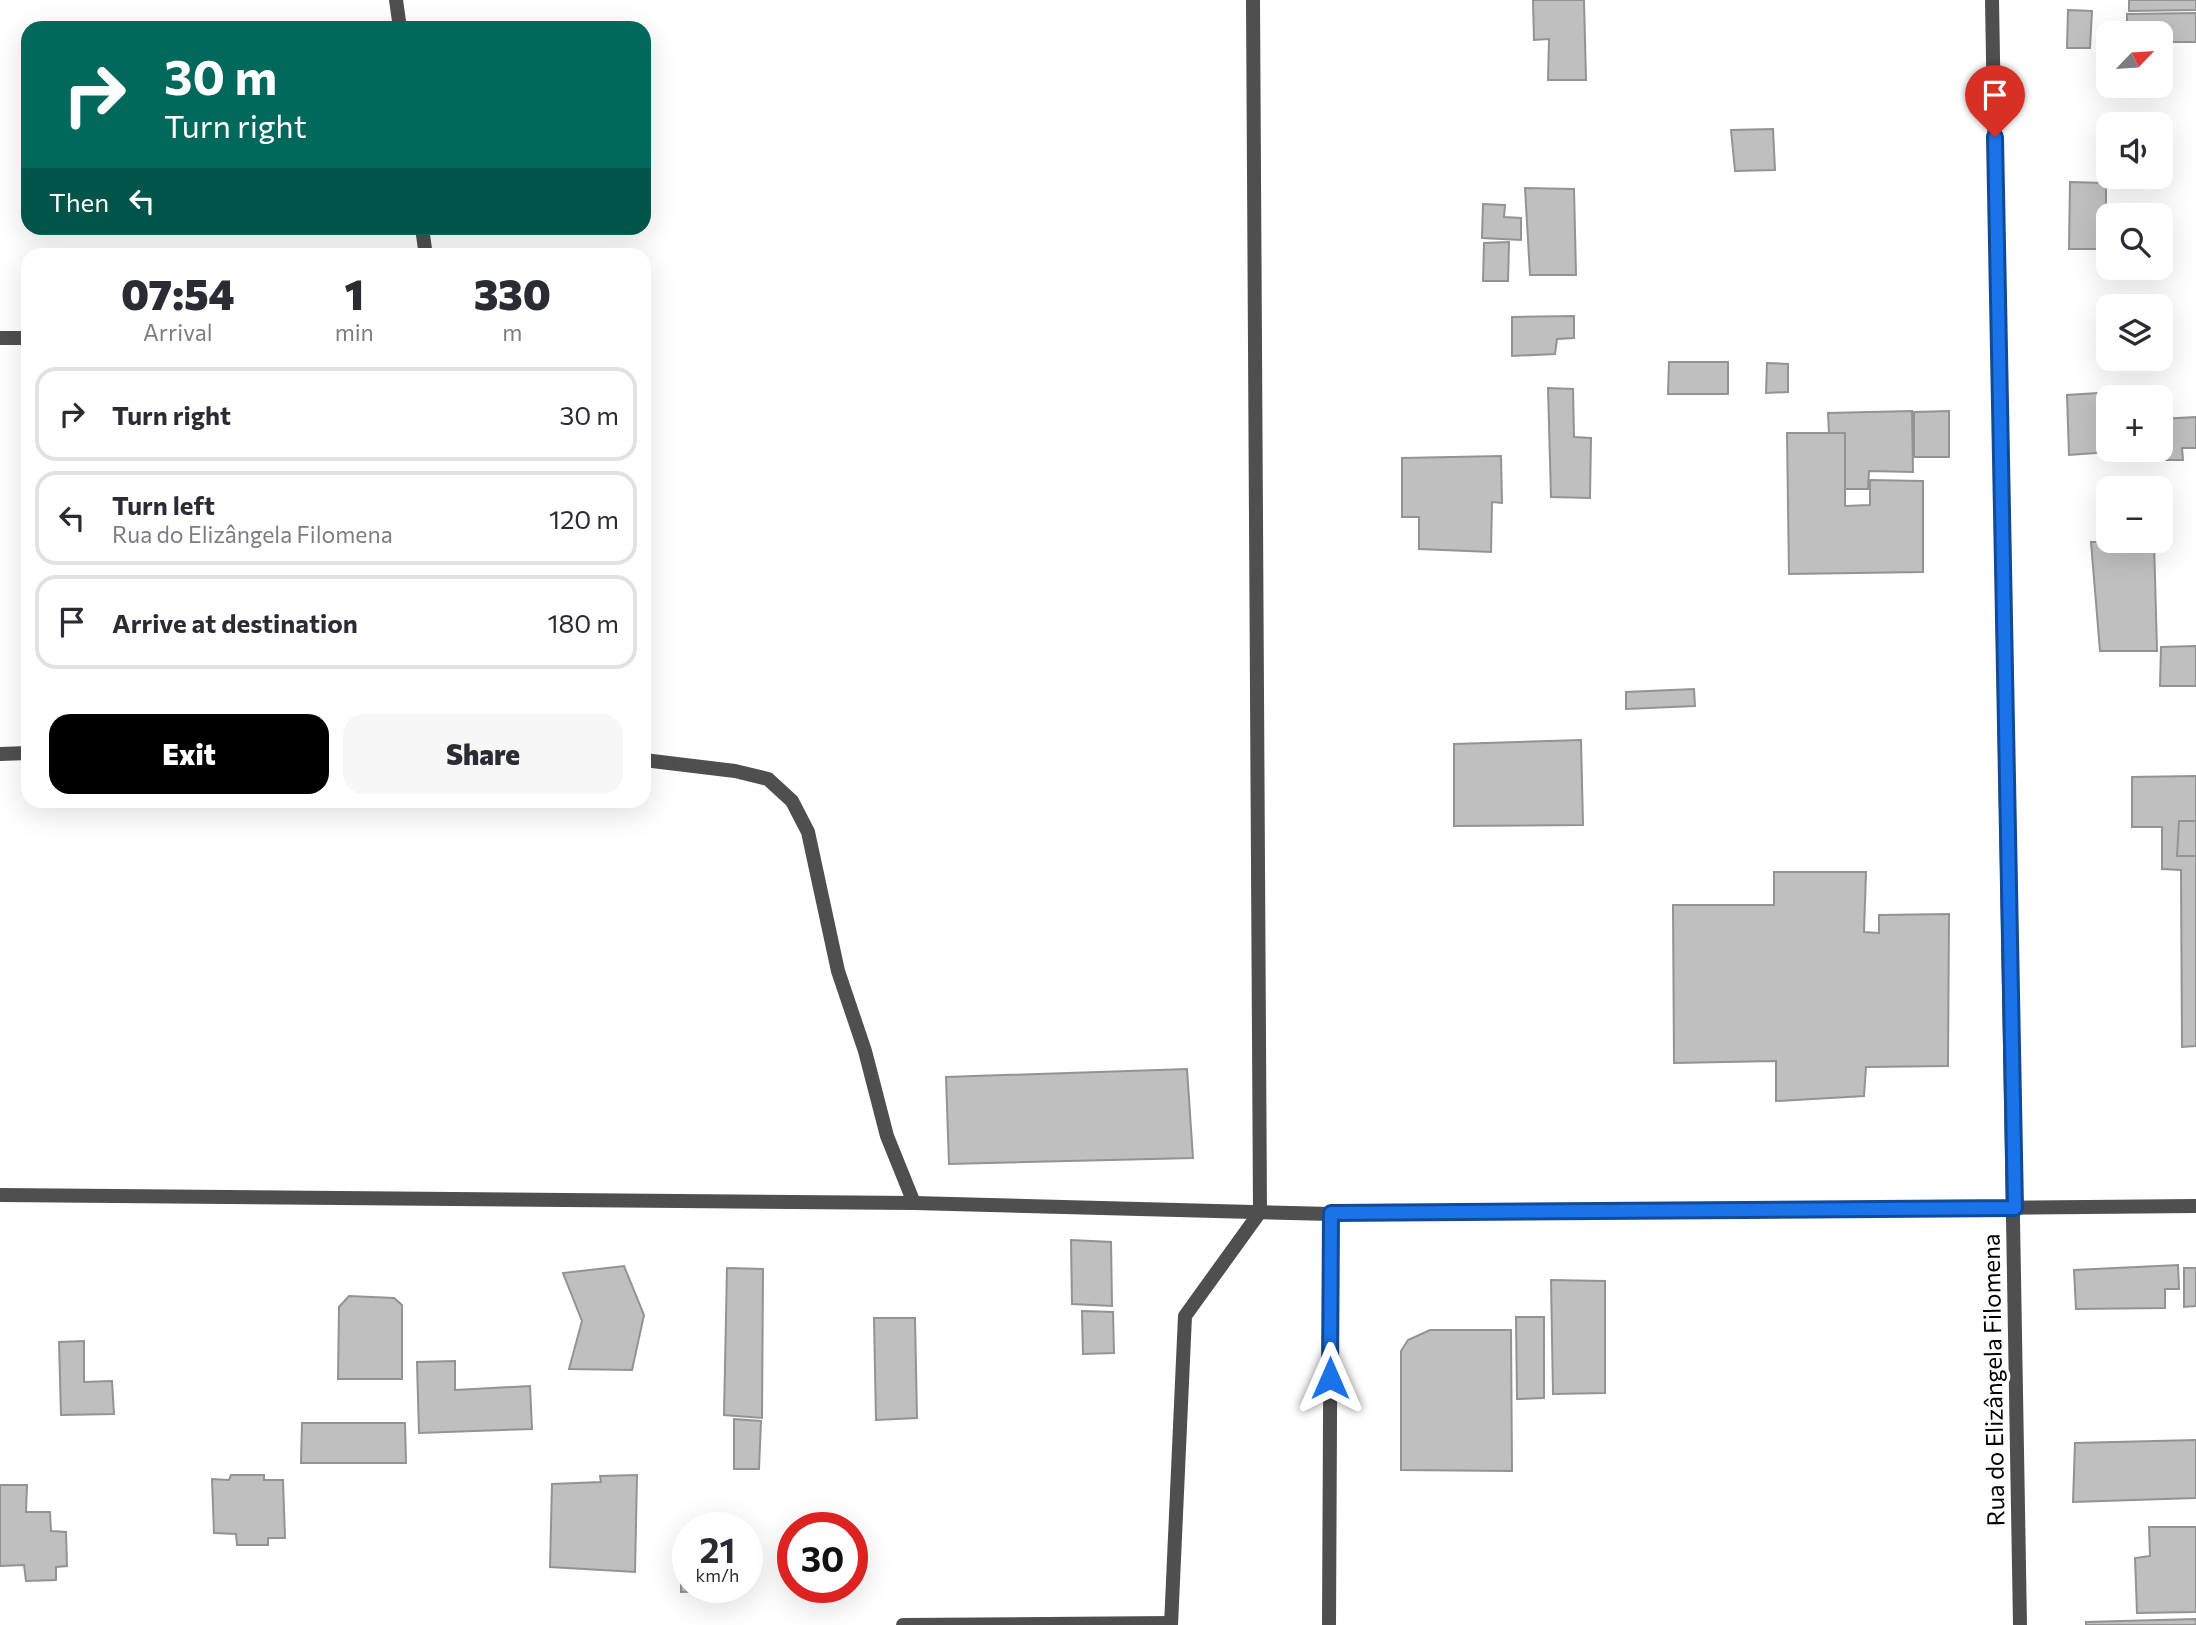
<!DOCTYPE html>
<meta charset="utf-8">
<style>
:root{--surface:#fff;--page:#f7f7f7;--text:#2b2b33;--muted:#7c7c81;--line:#e1e1e2;--accent:#000}
body{margin:0;font-family:Commissioner,sans-serif;background:var(--page);color:var(--text);height:100vh;display:flex;flex-direction:column;font-size:26px;white-space:nowrap}
*{box-sizing:border-box;margin:0}
p{font-size:23px;color:var(--muted)}
.icon{flex:none;width:38px;height:38px;fill:none;stroke:currentColor;stroke-width:2;stroke-linecap:round;stroke-linejoin:round}
.map{position:relative;flex:1;overflow:hidden}
.drawer{position:absolute;left:21px;top:248px;width:630px;height:560px;display:flex;flex-direction:column;background:var(--surface);border-radius:21px;box-shadow:0 7px 28px #0002}
.drawer>*{flex:none}
.top-card{position:absolute;left:21px;top:21px;width:630px;height:214px;border-radius:21px;box-shadow:0 7px 28px #0002;background:#00695c;color:#fff;overflow:hidden}
.needle{width:46px;rotate:65deg}
.buttons{position:absolute;left:2096px;top:21px;display:grid;gap:14px}
.buttons a{display:grid;place-items:center;width:77px;height:77px;border-radius:14px;background:var(--surface);box-shadow:0 7px 28px #0002;font-size:35px}
.speed{position:absolute;left:672px;top:1512px;display:flex;gap:14px;font-size:35px;font-weight:700;text-align:center}
.speed>*{display:grid;place-content:center;width:91px;height:91px;border-radius:50%;background:var(--surface);box-shadow:0 7px 28px #0002;line-height:1}
.speed small{font-size:18px;font-weight:400}
.speed .limit{border:10px solid #d22;background:#fff;color:#111}
.pin{position:absolute;display:grid;place-items:center;width:60px;height:60px;color:#fff;margin:-72px -30px;border-radius:50% 50% 50% 0;rotate:-45deg;box-shadow:0 0 7px #0007}
.pin .icon{rotate:45deg}
.me{position:absolute;width:77px;margin:-38px;rotate:0deg;stroke-linejoin:round;filter:drop-shadow(0 0 5px #0008)}
.turn{display:flex;align-items:center;gap:24px;height:147px;padding:0 28px;font-size:32px}
.turn .icon{width:91px;height:91px;stroke-width:2.5}
.turn b{display:block;font-size:49px;line-height:60px}
.then{display:flex;align-items:center;height:66px;padding:0 28px;background:#0003;gap:14px;font-size:26px}
.eta{display:flex;justify-content:space-evenly;align-items:center;height:119px;text-align:center}
.eta b{font-size:42px;font-weight:800;line-height:49px}
.action{display:flex;gap:14px;margin-top:auto;padding:14px 28px}
.action a{flex:1;height:80px;border-radius:21px;background:var(--accent);color:#fff;font-size:28px;font-weight:800;line-height:80px;text-align:center}
.action a+a{background:var(--page);color:var(--text)}
ul{padding:0;list-style:none}
li{display:flex;align-items:center;gap:21px;height:94px;margin:0 14px 10px;padding:0 14px;border:4px solid var(--line);border-radius:21px}
li div{flex:1}
li b{display:block;font-size:26px}
li em{font-style:normal}
.map>svg:first-child{display:block}
</style>
<div class="map">
<svg width="2196" height="1625" viewBox="0 0 2196 1625">
<rect width="100%" height="100%" fill="#fff"/>
<g fill="#bfbfbf" stroke="#939393" stroke-width="2">
<path d="M1533,0h51l2,80h-38l1,-41 -15,1z"/>
<path d="M2129,0h67v10l-67,1z"/>
<path d="M2068,10l24,1 -2,37h-23z"/>
<path d="M2196,13v29h-35v-9h-34v-19z"/>
<path d="M1773,129l2,41 -40,1 -4,-41z"/>
<path d="M2070,182l36,1v66h-37z"/>
<path d="M1525,188l49,1 2,86h-46z"/>
<path d="M1483,204l22,1 -1,12 17,1v22l-39,-2z"/>
<path d="M1509,242l-1,39h-25l1,-38z"/>
<path d="M1574,316v22l-17,1 -2,15 -43,2v-39z"/>
<path d="M1669,362h59v32h-60z"/>
<path d="M1767,363l21,1v28l-22,1z"/>
<path d="M1548,388l25,1 1,48 17,1 -1,60 -39,-1z"/>
<path d="M2098,393l2,28h9v29h30l-70,5 -2,-60z"/>
<path d="M1912,411l1,61 -44,-1 -1,18h-23v-56h-16l-1,-20z"/>
<path d="M1949,411v46h-35v-45z"/>
<path d="M2196,417v31h-14l1,12h-39v-10h17v-31z"/>
<path d="M1787,433h58v73l25,-1v-25l53,1v91l-134,2z"/>
<path d="M1501,456l1,47 -10,-1 -1,50 -72,-3v-32h-17v-59z"/>
<path d="M2154,541l3,110h-57l-9,-109z"/>
<path d="M2196,646v40h-36l1,-39z"/>
<path d="M1694,689l1,17 -69,3v-17z"/>
<path d="M1581,740l2,85 -129,1v-82z"/>
<path d="M2196,776v270l-14,1 -1,-177 -19,-1v-42h-30v-50z"/>
<path d="M2179,821h17v35h-19z"/>
<path d="M1774,872h92l-2,60 15,1v-18l70,-1 -1,152 -82,1 -2,29 -88,5v-40l-102,2 -1,-158h101z"/>
<path d="M1187,1069l6,89 -244,6 -3,-87z"/>
<path d="M1071,1240l40,2 1,64 -40,-2z"/>
<path d="M2178,1265l1,24h-14v19l-89,1 -2,-39z"/>
<path d="M624,1266l20,49 -12,55 -63,-1 13,-48 -19,-48z"/>
<path d="M727,1268l36,1 -1,149 -38,-3z"/>
<path d="M2184,1268h12v38l-12,1z"/>
<path d="M1551,1280l54,1v112l-52,1z"/>
<path d="M349,1296l45,2 8,7v74h-64l1,-72z"/>
<path d="M1082,1311l31,1 1,41 -31,1z"/>
<path d="M1516,1317h28v81l-27,1z"/>
<path d="M874,1318h41l2,100 -41,2z"/>
<path d="M1430,1330h81l1,141 -111,-1v-119l7,-11z"/>
<path d="M84,1341v41l28,-1 2,33 -53,1 -2,-73z"/>
<path d="M455,1361v29l75,-4 2,43 -113,4 -2,-71z"/>
<path d="M734,1419l27,2 -2,48h-25z"/>
<path d="M302,1423h103l1,40h-105z"/>
<path d="M2196,1440v58l-123,4 2,-59z"/>
<path d="M231,1475h33v5h19l2,58h-17v7h-31l-1,-11 -22,-1 -2,-54 17,1z"/>
<path d="M637,1475l-2,97 -85,-5 2,-83 49,-2 -1,-6z"/>
<path d="M0,1485h27l-1,27h24l1,19 15,1 1,34 -11,1v13l-30,1 -2,-16 -24,1z"/>
<path d="M2149,1527h47v85l-59,1 -2,-55 15,-2z"/>
<path d="M688,1558v29h35v4l-42,1v-33z"/>
<path d="M2196,1619v6h-110v-3z"/>
</g>
<g fill="none" stroke-linecap="round" stroke-linejoin="round">
<g stroke="#4f4f4f" stroke-width="14">
<path d="M396,0l4,28"/>
<path d="M1992,0l28,1625"/>
<path d="M422,228l4,28"/>
<path d="M0,338h28"/>
<path d="M0,754l28,-1"/>
<path d="M644,760l91,11 33,8 24,22 16,31 30,139 27,80 22,85 27,67"/>
<path d="M0,1195l914,8 417,11 865,-8"/>
<path d="M903,1625l268,-2"/>
<path d="M1171,1625l14,-309 75,-104 -7,-1212"/>
<path d="M1329,1625l2,-411"/>
</g>
</g>
<g fill="none" stroke-linecap="round" stroke-linejoin="round">
<defs>
<path id="route" d="M1330,1378l1,-165 684,-5 -20,-1071"/>
</defs>
<use href="#route" stroke="#114b97" stroke-width="18"/>
<use href="#route" stroke="#1a73e8" stroke-width="12"/>
</g>
<g text-anchor="middle" stroke-width="7" stroke-linejoin="round" paint-order="stroke">
<g font-size="24" fill="#000" stroke="#fff">
<text transform="translate(1994 1380) rotate(-91)" y="8">Rua do Elizângela Filomena</text>
</g>
</g>
</svg>
<div class="buttons">
<a><svg class="needle" viewBox="-14 -14 28 28"><path d="M0-13l5 13h-10z" fill="#e53935"/><path d="M0 13l5-13h-10z" fill="#7c7c81"/></svg></a>
<a><svg class="icon" aria-label="sound" viewBox="0 0 24 24"><path d="M4 9h4l5-4v14l-5-4H4zM17 9q2 3 0 6"/></svg></a>
<a><svg class="icon" aria-label="search" viewBox="0 0 24 24"><circle cx="10" cy="10" r="6"/><path d="M15 15l6 6"/></svg></a>
<a><svg class="icon" aria-label="layers" viewBox="0 0 24 24"><path d="M12 4l9 5-9 5-9-5zM3 14l9 5 9-5"/></svg></a>
<a>+</a>
<a>−</a>
</div>
<div class="speed"><div>21<small>km/h</small></div><div class="limit">30</div></div>
<div class="pin" style="left:1995px;top:137px;background:#d93025"><svg class="icon" aria-label="arrive" viewBox="0 0 24 24"><path d="M6 21V4h12l-3 4 3 4H6"/></svg></div>
<svg class="me" style="left:1330px;top:1378px" viewBox="-20 -20 40 40"><path d="M0-17L14 15 0 8-14 15z" fill="#1a73e8" stroke="#fff" stroke-width="4"/></svg>
<div class="top-card">
<div class="turn"><svg class="icon" aria-label="right" viewBox="0 0 24 24"><path d="M7 20v-9h11M14 6l5 5-5 5"/></svg><div><b>30 m</b>Turn right</div></div>
<div class="then">Then<svg class="icon" aria-label="left" viewBox="0 0 24 24"><path d="M17 20v-9H6M10 6l-5 5 5 5"/></svg></div>
</div>
<section class="drawer">
<div class="eta">
<div><b>07:54</b><p>Arrival</p></div>
<div><b>1</b><p>min</p></div>
<div><b>330</b><p>m</p></div>
</div>
<ul>
<li><svg class="icon" aria-label="right" viewBox="0 0 24 24"><path d="M7 20v-9h11M14 6l5 5-5 5"/></svg><div><b>Turn right</b></div><em>30 m</em></li>
<li><svg class="icon" aria-label="left" viewBox="0 0 24 24"><path d="M17 20v-9H6M10 6l-5 5 5 5"/></svg><div><b>Turn left</b><p>Rua do Elizângela Filomena</p></div><em>120 m</em></li>
<li><svg class="icon" aria-label="arrive" viewBox="0 0 24 24"><path d="M6 21V4h12l-3 4 3 4H6"/></svg><div><b>Arrive at destination</b></div><em>180 m</em></li>
</ul>
<div class="action"><a>Exit</a><a>Share</a></div>
</section>
</div>
